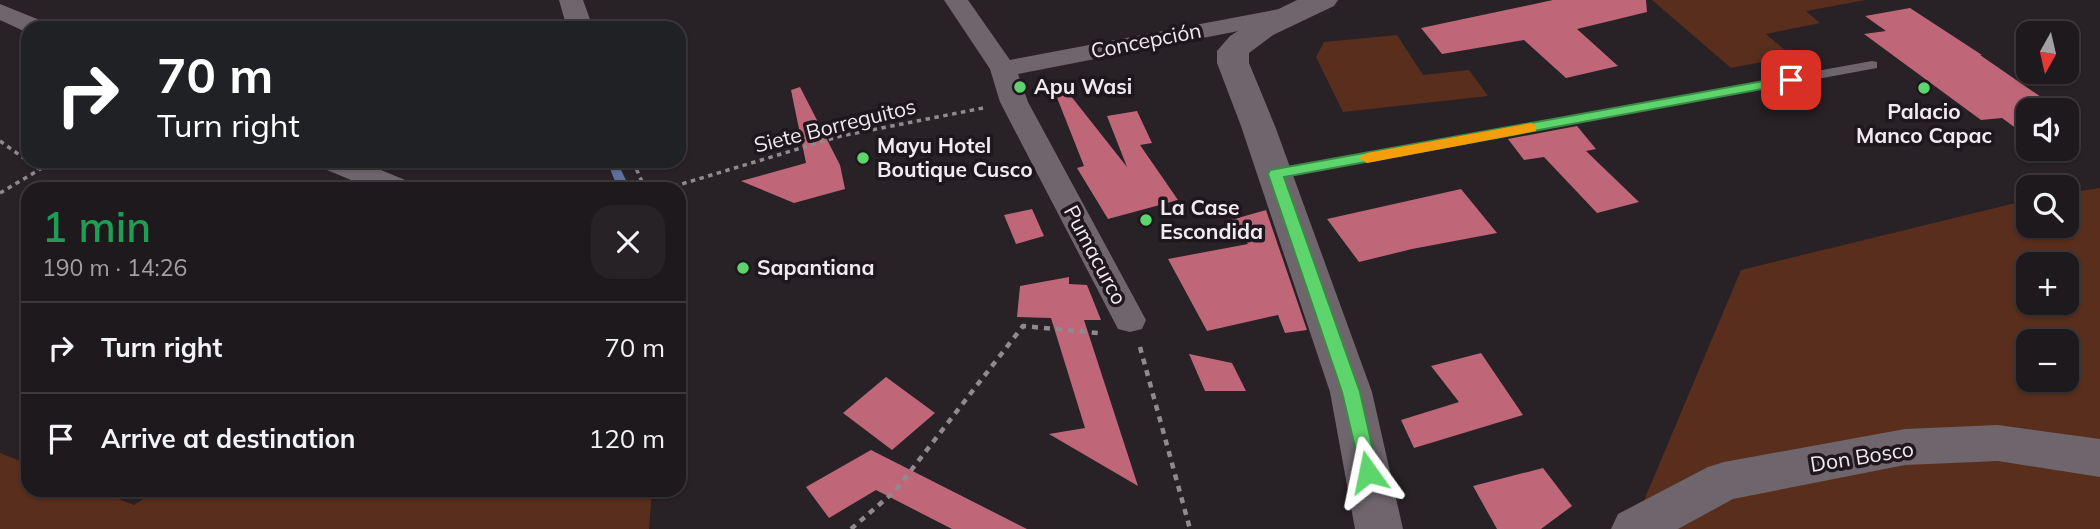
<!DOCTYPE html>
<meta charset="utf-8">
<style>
:root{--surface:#1e191c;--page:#262225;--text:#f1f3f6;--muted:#a1a0a3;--line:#3c383b}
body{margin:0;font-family:Mulish,sans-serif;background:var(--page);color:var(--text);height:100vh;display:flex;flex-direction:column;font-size:26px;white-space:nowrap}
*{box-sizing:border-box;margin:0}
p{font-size:23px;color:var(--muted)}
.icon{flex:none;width:38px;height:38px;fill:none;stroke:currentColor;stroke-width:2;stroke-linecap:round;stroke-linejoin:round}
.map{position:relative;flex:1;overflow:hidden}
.drawer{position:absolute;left:21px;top:182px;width:665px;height:315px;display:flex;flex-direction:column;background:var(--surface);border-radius:21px;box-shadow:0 2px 5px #0004,0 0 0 2px var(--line)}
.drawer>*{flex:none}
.banner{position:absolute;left:21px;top:21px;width:665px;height:147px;border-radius:21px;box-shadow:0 2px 5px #0004,0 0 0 2px var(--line);background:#202124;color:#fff;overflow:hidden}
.needle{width:46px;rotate:188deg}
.fabs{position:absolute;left:2016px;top:21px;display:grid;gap:14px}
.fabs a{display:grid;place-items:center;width:63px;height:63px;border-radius:14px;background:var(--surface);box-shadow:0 2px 5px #0004,0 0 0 2px var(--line);font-size:35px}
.pin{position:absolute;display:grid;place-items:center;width:60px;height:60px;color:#fff;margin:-30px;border-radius:14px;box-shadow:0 4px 10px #0006}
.me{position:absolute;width:77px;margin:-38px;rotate:348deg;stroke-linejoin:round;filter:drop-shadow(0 0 5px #0008)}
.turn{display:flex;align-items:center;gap:24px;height:147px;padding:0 21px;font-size:32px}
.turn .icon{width:91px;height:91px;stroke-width:2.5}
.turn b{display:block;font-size:49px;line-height:60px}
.round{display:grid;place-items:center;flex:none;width:74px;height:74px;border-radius:21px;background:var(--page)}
.overview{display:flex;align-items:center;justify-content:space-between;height:119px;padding:0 21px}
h1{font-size:42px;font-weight:600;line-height:52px;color:#1e9e55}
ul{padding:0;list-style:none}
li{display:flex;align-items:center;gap:21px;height:91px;padding:0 21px;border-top:2px solid var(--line)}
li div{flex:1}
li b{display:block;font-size:26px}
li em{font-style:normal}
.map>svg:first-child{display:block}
</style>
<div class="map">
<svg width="2100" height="529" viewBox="0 0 2100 529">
<rect width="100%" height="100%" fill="#282126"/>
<g fill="#592e1c" fill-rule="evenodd">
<path d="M1652,0h214l-60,11 14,12 -54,11 26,22 -61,12z"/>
<path d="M1397,35l26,40 46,-5 19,26 -145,16 -27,-55 8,-15z"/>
<path d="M2100,188v341h-468l109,-259 287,-70v26h39v-33zM2028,264h39v39h-39zM2028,341h39v39h-39z"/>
<path d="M0,453l28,11v26h67l39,15 23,-15h495l-3,39h-649z"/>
</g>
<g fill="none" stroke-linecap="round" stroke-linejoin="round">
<path fill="#5e709e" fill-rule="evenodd" d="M607,161h10l13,28h-12z"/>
</g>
<g fill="#bf6779">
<path d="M1553,0h93l1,12 -70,17 41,37 -52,12 -42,-38 -82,14 -21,-26z"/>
<path d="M1910,8l72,47h-2l80,55h-32v27l-26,-19 -21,2 -117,-86 22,-3 -21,-15z"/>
<path d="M1059,81l68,86 -20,-51 30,-5 15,32 -12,2 38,55 -70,19 -31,-51 7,-2 -32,-81z"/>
<path d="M800,87l40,78 5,24 -51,14 -53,-22 65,-18 -15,-73z"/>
<path d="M1577,126l19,23 -10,2 53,51 -42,11 -53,-56 -20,3 -16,-21z"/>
<path d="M1461,189l36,44 -85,16 -53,13 -32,-43z"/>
<path d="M1032,209l12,27 -28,8 -12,-29z"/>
<path d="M1266,210l41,120 -22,3 -7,-18 -71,16 -39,-72 80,-15 -17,-24z"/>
<path d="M1069,277v7l18,1 14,35h-17l54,166 -89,-52 36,-6 -34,-110 -34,-1 3,-31z"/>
<path d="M1481,353l42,62 -109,33 -13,-28 58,-18 -28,-36z"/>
<path d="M1189,354l43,9 14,28h-41z"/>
<path d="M886,377l49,36 -43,37 -49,-37z"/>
<path d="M871,450l156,79h-75l-76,-39 -47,28 -23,-31z"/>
<path d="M1543,468l29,38 -31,23h-44l-24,-43z"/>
</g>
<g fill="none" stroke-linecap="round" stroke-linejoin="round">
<g stroke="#908a8f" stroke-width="3.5" stroke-dasharray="4.5 4.5" stroke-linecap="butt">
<path d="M0,141l39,28"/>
<path d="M633,161l12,28"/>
<path d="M665,189l176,-53 142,-28"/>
<path d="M0,193l54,-32"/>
</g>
<g stroke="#908a8f" stroke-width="4.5" stroke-dasharray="6 6" stroke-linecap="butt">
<path d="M1140,347l50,182"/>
<path d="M851,529l44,-38 128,-165 75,7"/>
</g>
<path fill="#6f666d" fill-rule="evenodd" d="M1872,61l5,1v6l-602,111 -7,-5 7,-5z"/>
<g fill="#6f666d" fill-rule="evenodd">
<path d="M559,0h24l10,28h-26z"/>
<path d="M944,0h24l42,60 280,-53 9,2 3,5 -3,5 -9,2 -272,53 10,28 118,218 -4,9 -12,3 -12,-3 -118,-227 -10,-33z"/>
<path d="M0,4l47,19 4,5h-23v5l-28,-13z"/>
<path d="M318,161h41l51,21 5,7h-42l-51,-21z"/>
</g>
<g fill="#6f666d" fill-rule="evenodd">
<path d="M1297,0h41l-4,6 -61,29 -24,18v10l26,63 97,266 31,137h-48l-25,-137 -89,-266 -24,-63v-12l13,-15 22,-14z"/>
<path d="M1998,425l102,14v38l-102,-16 -93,4 -172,34 -55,30h-67l7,-15 90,-47 16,-5 181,-33z"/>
</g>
</g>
<path fill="#5ed56c" stroke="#3d8a46" stroke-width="2" d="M1791,76l4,1v6l-511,94 76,215 18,80 -3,5 -7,3 -6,-3 -20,-85 -74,-218 2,-4z"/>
<path fill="#f59e0b" d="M1531,123l5,2v6l-169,32 -8,-5 8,-5z"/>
<g fill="#5ed56c" stroke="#1e171d" stroke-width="2.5">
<circle cx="1020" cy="87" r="7"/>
<circle cx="1924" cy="88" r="7"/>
<circle cx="863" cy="158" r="7"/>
<circle cx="1146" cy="220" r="7"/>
<circle cx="743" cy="268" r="7"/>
</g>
<g text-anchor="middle" stroke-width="7" stroke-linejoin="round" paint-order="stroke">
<g font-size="21" fill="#f0ebef" stroke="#1e171d">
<text transform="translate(1146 41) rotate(-11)" y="7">Concepción</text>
<text transform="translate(835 126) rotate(-14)" y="7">Siete Borreguitos</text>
<text transform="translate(1095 255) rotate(62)" y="7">Pumacurco</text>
<text transform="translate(1862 457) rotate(-9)" y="7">Don Bosco</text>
</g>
<g font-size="21" font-weight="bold" fill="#f0ebef" stroke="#1e171d" text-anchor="start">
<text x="1034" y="94">Apu Wasi</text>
<text x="1924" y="119" text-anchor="middle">Palacio<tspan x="1924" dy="24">Manco Capac</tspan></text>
<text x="877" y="153">Mayu Hotel<tspan x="877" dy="24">Boutique Cusco</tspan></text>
<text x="1160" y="215">La Case<tspan x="1160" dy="24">Escondida</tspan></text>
<text x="757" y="275">Sapantiana</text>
</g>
</g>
</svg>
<div class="fabs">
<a><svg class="needle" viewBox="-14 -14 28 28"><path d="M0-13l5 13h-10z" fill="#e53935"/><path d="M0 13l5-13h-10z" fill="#a1a0a3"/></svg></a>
<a><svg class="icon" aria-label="sound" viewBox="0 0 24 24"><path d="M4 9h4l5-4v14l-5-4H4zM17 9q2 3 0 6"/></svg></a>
<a><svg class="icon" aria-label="search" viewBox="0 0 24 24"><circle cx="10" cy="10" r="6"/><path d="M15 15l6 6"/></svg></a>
<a>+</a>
<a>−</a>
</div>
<div class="pin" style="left:1791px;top:80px;background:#d93025"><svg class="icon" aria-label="arrive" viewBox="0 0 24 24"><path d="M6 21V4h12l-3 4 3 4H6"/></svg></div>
<svg class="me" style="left:1368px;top:472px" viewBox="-20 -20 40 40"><path d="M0-17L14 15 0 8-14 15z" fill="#5ed56c" stroke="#fff" stroke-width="4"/></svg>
<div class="banner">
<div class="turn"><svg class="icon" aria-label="right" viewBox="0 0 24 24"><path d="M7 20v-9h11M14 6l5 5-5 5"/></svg><div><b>70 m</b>Turn right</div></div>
</div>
<section class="drawer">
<div class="overview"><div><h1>1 min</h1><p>190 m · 14:26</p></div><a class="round"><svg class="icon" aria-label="close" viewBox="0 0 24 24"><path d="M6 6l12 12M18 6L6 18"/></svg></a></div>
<ul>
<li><svg class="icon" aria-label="right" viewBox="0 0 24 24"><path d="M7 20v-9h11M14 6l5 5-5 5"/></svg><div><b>Turn right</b></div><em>70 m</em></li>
<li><svg class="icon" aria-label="arrive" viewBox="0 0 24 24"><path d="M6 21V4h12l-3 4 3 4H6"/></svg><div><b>Arrive at destination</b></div><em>120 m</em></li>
</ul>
</section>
</div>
